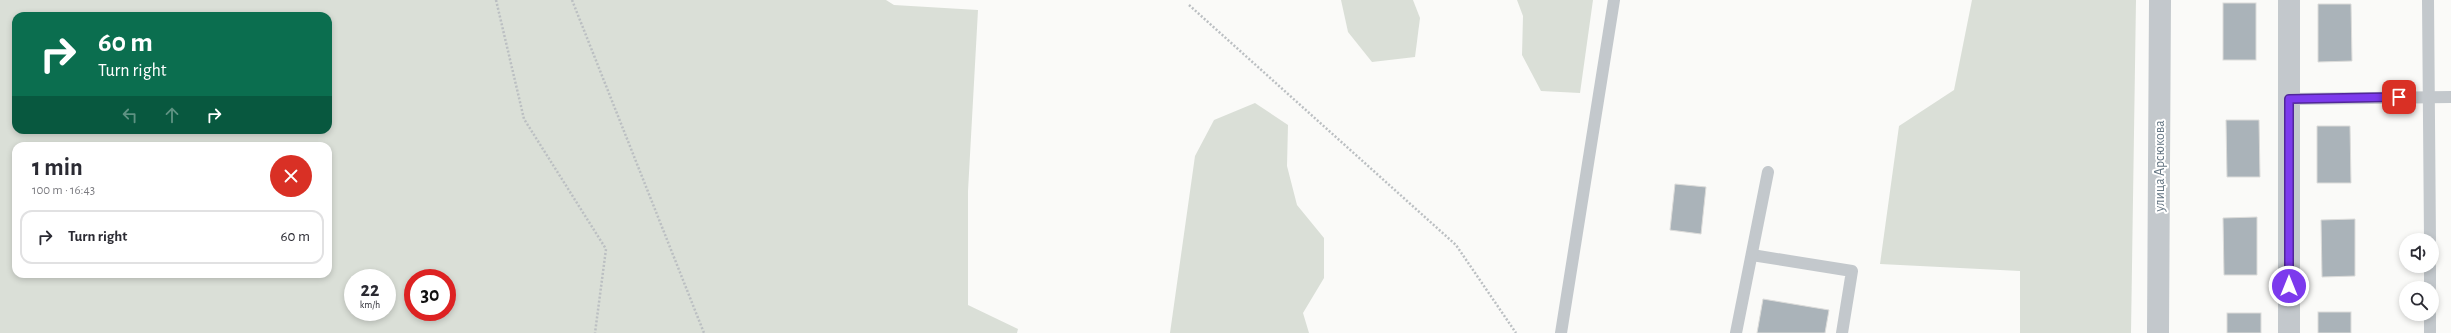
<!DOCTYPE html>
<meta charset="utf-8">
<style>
:root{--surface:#fff;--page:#f2f2f3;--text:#2b2b33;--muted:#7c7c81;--line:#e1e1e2}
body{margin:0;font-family:"Alegreya Sans",sans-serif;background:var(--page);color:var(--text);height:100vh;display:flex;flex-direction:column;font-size:15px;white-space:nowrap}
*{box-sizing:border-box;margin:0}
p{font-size:13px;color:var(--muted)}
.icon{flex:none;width:22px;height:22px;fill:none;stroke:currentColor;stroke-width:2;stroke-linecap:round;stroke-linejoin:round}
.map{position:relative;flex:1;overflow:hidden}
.details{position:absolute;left:12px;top:142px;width:320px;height:136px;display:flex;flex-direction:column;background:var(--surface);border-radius:12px;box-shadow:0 2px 6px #0003}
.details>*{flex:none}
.banner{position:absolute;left:12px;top:12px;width:320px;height:122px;border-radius:12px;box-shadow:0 2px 6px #0003;background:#0b6e4f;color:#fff;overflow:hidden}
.buttons{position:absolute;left:2399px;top:233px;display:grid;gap:8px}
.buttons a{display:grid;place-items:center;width:40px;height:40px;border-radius:50%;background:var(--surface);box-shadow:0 2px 6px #0003;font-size:20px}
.speed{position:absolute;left:344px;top:269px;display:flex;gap:8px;font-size:20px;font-weight:700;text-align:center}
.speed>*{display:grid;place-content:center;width:52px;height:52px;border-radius:50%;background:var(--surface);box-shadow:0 2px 6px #0003;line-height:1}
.speed small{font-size:10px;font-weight:400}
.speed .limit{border:6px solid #d22;background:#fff;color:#111}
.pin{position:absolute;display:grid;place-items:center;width:34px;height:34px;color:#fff;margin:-17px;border-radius:8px;box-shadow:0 2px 6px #0006}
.me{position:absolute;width:44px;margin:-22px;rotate:0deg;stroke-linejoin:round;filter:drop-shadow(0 0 3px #0008)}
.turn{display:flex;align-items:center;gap:14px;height:84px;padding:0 20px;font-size:18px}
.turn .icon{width:52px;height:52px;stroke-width:2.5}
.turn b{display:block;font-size:28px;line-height:34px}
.lanes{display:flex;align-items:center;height:38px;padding:0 20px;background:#0003;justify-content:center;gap:20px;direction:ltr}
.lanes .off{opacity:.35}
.round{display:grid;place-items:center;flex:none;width:42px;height:42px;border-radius:21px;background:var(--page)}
.headline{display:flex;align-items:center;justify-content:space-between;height:68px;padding:0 20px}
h1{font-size:24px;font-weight:600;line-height:30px}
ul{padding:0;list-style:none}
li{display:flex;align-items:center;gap:12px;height:54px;margin:0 8px 6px;padding:0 12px;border:2px solid var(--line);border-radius:12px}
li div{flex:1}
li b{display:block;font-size:15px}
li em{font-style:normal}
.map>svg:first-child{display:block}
</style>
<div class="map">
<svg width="2451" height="333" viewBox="0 0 2451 333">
<rect width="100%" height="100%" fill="#fafaf8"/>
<g fill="#dadfd7" fill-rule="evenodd">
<path d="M0,0h886l8,5 84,5 -10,181v114l50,24 -1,4h-1017zM16,16h312v114h-312zM16,146h312v128h-312zM353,278h34v34h-34zM413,278h34v34h-34z"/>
<path d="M1341,0h72l7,18 -5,39 -43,5 -24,-30z"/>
<path d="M1517,0h76l-13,93 -39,-2 -19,-36 1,-39z"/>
<path d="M1972,0h164l-5,333h-111v-62l-140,-7 19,-138 55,-36z"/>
<path d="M1255,103l33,22 -1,41 10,39 27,33v40l-21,35 6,20h-139l25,-177 19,-36z"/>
</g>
<g fill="#aab3b9" stroke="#dcdcda">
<rect x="2223" y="3" width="33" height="57"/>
<path d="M2318,4h33l1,57 -34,1z"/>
<path d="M2226,120h33l1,57h-33z"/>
<path d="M2317,126h33l1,57h-34z"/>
<path d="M1675,184l31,3 -5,47 -31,-4z"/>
<path d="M2257,217v58h-33l-1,-57z"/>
<path d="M2355,219v57l-33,1 -1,-57z"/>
<path d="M1763,299l66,11 -4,23h-68z"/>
<rect x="2318" y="312" width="33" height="21"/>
<rect x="2227" y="313" width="34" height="20"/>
</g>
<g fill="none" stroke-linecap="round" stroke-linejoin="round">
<g stroke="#bbbfc2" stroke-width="2.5" stroke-dasharray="2 2" stroke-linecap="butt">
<path d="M496,0l28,119 82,130 -11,84"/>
<path d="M572,0l132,333"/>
<path d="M1189,5l267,240 60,88"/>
</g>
<g stroke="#c3c8cc" stroke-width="12">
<path d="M2428,0l2,240"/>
<path d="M2289,99l162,-2"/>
<path d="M1752,255l100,16 -10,62"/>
<path d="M2430,288v-22"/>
<path d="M1561,333l53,-333"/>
<path d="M1736,333l32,-161"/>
<path d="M2430,333v-19"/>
</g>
<path stroke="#c3c8cc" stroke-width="22" d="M2289,0v333"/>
<path stroke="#c3c8cc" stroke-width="22" d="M2158,333l2,-333"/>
</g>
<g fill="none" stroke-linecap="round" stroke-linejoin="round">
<defs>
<path id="route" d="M2289,286v-187l110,-2"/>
</defs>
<use href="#route" stroke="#51269a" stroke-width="10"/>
<use href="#route" stroke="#7c3aed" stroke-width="7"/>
</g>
<g text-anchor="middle" stroke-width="4" stroke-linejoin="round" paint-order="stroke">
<g font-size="14" fill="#657683" stroke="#fff">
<text transform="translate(2159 166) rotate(-90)" y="5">улица Арсюкова</text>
</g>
</g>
</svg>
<div class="buttons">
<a><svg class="icon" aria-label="sound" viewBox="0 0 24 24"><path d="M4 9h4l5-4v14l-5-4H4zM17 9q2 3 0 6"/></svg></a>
<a><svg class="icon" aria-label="search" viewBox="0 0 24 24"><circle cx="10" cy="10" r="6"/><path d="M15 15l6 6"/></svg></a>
</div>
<div class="speed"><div>22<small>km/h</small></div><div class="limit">30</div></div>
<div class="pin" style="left:2399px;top:97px;background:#d93025"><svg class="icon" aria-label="arrive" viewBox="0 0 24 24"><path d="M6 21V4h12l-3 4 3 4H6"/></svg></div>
<svg class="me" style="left:2289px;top:286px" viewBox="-20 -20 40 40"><circle r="17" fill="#7c3aed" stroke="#fff" stroke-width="3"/><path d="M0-11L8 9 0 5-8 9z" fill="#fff"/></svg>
<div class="banner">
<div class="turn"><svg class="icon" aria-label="right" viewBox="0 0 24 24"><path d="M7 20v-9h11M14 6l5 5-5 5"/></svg><div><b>60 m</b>Turn right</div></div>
<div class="lanes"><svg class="icon off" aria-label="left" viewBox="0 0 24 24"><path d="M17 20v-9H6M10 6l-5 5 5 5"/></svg><svg class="icon off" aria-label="ahead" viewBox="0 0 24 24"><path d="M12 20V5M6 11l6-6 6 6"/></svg><svg class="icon" aria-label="right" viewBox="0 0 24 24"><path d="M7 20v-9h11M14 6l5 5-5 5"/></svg></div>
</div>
<section class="details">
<div class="headline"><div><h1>1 min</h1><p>100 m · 16:43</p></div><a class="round" style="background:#d93025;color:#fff"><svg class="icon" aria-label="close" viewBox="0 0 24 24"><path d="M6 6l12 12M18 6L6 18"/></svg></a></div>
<ul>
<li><svg class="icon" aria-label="right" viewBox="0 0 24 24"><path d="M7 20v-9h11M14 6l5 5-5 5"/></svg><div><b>Turn right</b></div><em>60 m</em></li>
</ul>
</section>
</div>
